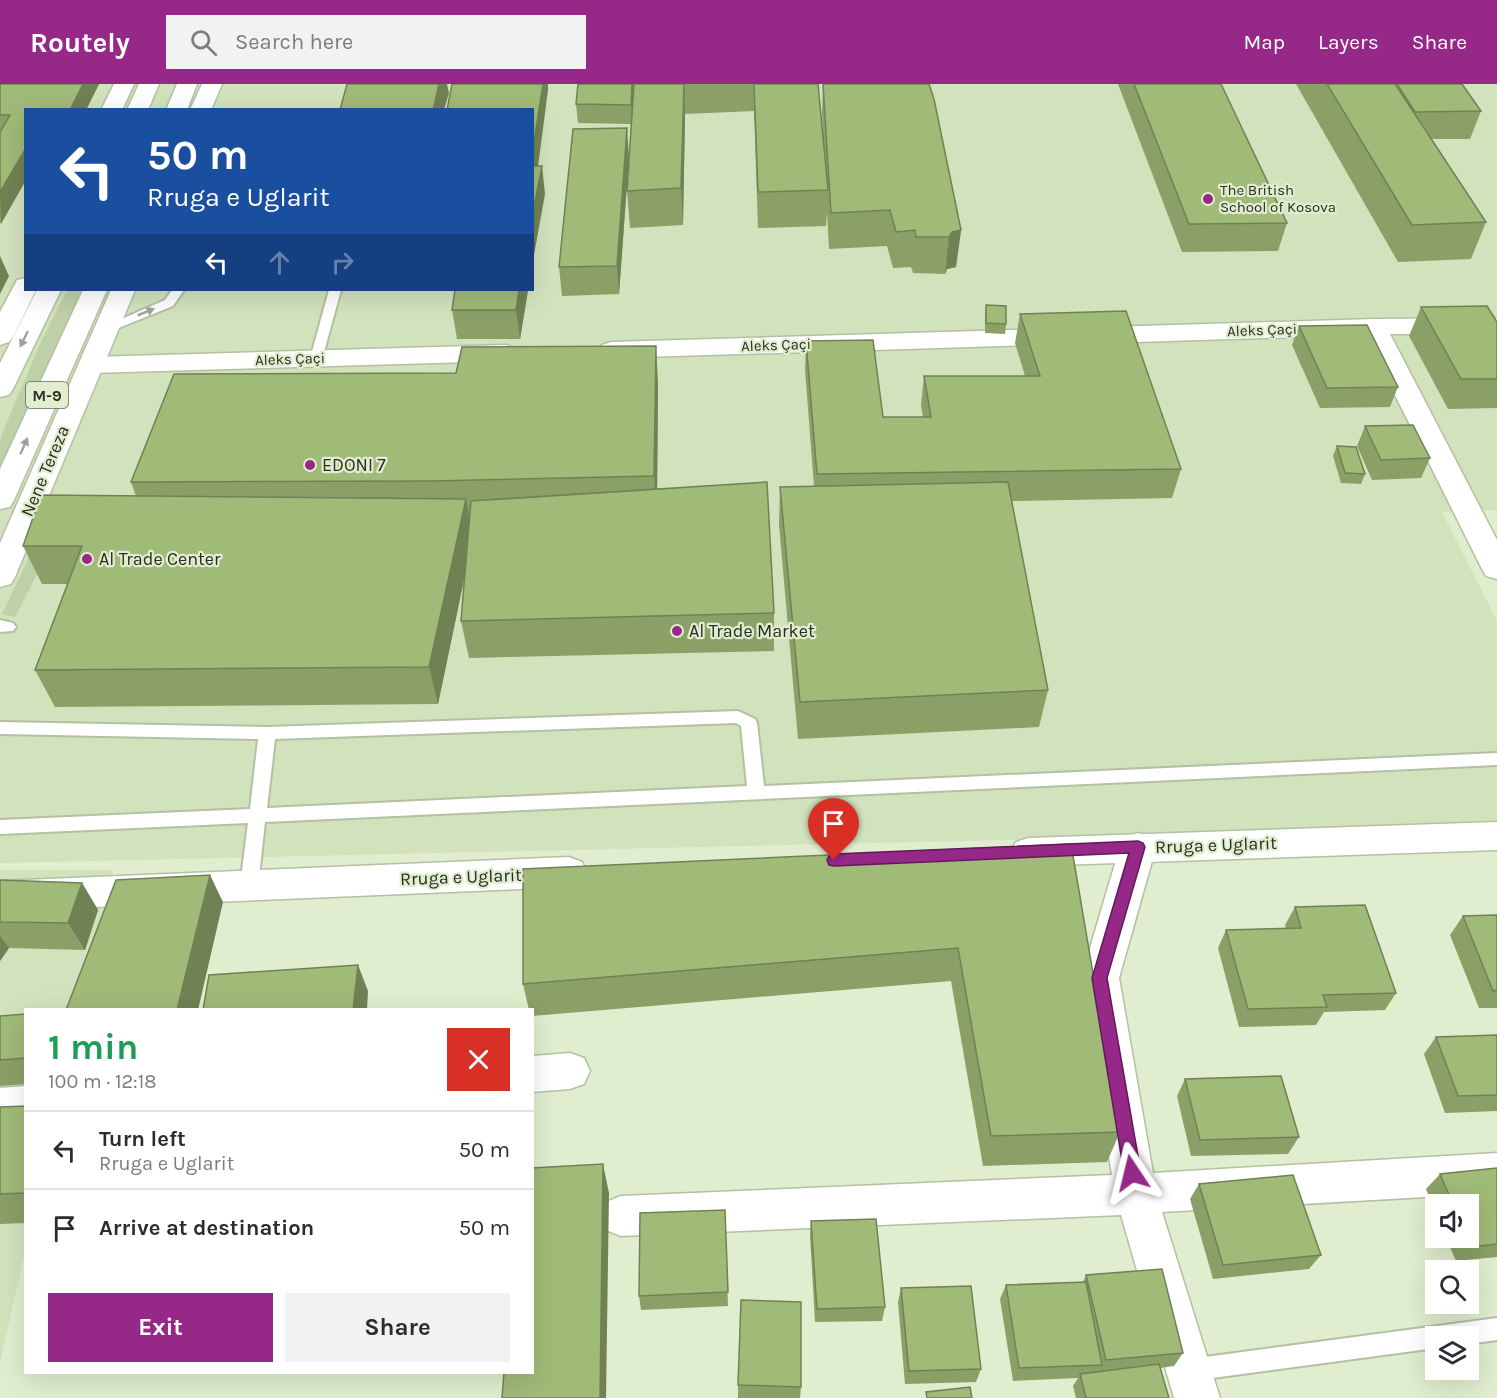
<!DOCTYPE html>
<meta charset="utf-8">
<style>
:root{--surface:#fff;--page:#f2f2f3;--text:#2b2b33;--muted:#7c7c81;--line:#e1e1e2;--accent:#962888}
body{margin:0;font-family:Karla,sans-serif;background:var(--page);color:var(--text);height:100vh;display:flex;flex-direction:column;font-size:22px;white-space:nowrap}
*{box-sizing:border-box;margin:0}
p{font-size:20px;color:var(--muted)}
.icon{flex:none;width:33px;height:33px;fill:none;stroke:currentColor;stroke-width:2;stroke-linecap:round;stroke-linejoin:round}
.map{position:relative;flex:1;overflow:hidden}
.details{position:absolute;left:24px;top:924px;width:510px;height:366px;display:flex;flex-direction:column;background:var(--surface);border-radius:0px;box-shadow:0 6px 24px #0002}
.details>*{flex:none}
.hud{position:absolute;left:24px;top:24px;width:510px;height:183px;border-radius:0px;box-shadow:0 6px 24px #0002;background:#1a4fa0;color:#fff;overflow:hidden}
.fabs{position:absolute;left:1425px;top:1110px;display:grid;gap:12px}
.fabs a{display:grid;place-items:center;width:54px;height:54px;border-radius:0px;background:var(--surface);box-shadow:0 6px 24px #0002;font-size:30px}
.pin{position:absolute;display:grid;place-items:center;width:51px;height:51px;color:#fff;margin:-62px -26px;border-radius:50% 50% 50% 0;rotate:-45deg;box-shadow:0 0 6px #0007}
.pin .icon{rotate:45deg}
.me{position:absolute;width:66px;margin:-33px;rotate:350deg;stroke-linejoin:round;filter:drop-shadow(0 0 4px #0008)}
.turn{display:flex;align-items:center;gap:21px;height:126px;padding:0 24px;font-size:27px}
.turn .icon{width:78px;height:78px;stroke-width:2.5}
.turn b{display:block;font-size:42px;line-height:51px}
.lanes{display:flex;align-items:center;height:57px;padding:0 24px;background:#0003;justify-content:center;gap:30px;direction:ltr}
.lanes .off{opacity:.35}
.round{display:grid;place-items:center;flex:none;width:63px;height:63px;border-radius:0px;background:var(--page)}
.head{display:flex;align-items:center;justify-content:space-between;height:102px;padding:0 24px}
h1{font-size:36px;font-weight:700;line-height:45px;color:#1e9e55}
.button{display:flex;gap:12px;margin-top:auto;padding:12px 24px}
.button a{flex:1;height:69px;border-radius:0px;background:var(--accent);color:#fff;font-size:24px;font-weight:700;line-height:69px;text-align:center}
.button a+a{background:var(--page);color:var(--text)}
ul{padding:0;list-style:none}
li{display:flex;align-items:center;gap:18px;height:78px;padding:0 24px;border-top:2px solid var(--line)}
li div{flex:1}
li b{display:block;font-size:22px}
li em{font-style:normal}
header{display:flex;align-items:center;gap:36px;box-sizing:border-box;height:84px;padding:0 30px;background:var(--accent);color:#fff}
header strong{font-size:28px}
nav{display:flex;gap:33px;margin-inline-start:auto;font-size:21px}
.search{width:420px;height:54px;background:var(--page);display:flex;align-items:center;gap:15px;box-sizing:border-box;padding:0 21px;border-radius:0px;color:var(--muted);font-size:22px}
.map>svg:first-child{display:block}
</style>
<header>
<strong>Routely</strong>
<div class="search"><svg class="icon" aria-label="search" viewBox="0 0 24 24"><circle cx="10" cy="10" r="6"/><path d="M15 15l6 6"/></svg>Search here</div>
<nav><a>Map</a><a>Layers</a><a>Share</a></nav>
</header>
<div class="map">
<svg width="1497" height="1314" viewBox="0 0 1497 1314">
<rect width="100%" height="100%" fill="#e0edcf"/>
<g fill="#d2e2bd">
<path d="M46,0h1451v426l-55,2 55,109v199l-360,17 -1137,26v-709l25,-39 1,175h506v-180l-503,-1z"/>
<path d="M0,786h113l-32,139 -55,1 -1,242 -25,111z"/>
</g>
<g fill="#bfcfa8">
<path d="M67,206h16l-83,177v-27l4,-11 36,-85z"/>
<path d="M41,448h18l-44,85 -13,-3z"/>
</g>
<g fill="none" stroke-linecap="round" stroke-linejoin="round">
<defs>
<g id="service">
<path d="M172,206h12l-11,16 -62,25 -4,1 -6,-4 64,-28z"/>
<path d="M329,206h12l-19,69 -6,4 -6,-4z"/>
<path d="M0,536l13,3 3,4 -3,4 -13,1z"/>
<path d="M738,627l17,8 2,4 7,63 733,-33v12l-1232,57 -7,64 -3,5 -6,2 -6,-2 -3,-5 8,-63 -248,11v-14l250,-11 8,-70 -258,-5v-12l267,5zM736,639l5,3 6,60 -480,22 8,-69z"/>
<path d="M1497,1234v22l-29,4v-8h-32v12l-246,33 -8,-3 -3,-8 3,-8 8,-3z"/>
</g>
<g id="minor">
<path d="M1497,234v16h-107l107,206v39l-11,-3 -4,-7 -117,-234 -754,23 -9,-3 -4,-5 4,-5 9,-3 763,-23z"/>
<path d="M506,261l9,3 4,5 -4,5 -9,3 -415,12 -9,-3 -4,-5 4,-5 9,-3z"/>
<path d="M1138,749l12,4 6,10 -37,131 34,195 344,-20v40l-335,19 58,186h-46l-53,-183 -500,21 -15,-6 -6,-14 6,-14 15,-6 491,-21 -31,-197 39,-131 6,-10z"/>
<path d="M570,969l14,5 6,13 -6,13 -14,5 -38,3v-36z"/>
<path d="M26,1002v36l-26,2v-36z"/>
</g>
<g id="tertiary">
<path d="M114,0h20l-12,26h-21z"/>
<path d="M202,0h20l-11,26h-21z"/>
<path d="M26,194v12h10l-23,47 -4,5 -9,3v-33l17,-32z"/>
<path d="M111,206h24l-120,287 -4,7 -11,3v-44z"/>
<path d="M1497,738v28l-469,16 -12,-4 -6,-10 6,-10 12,-4z"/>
<path d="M569,773l13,5 5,10 -5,10 -13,5 -569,24v-30z"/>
</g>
<g id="trunk">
<path d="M139,0h20l-11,26h-21z"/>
<path d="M177,0h20l-10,26h-21z"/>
<path d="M37,206h24l-48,99 -4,6 -9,2v-34z"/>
<path d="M83,206h24l-93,210 -4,7 -10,2v-40z"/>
</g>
</defs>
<use href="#service" stroke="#b3c0a2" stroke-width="4"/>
<use href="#minor" stroke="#b3c0a2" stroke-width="3"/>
<use href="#tertiary" stroke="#b3c0a2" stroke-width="3"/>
<use href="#trunk" stroke="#b3c0a2" stroke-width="3"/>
<use href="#service" fill="#fff" fill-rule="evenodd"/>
<use href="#minor" fill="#fff" fill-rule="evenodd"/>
<use href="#tertiary" fill="#fff" fill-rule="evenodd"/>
<use href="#trunk" fill="#fff" fill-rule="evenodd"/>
</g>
<g fill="#8aa067">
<path d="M0,0h99l-13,26h-60v70l-26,44z"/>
<path d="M578,0h240l5,52 -1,-22 1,-30h106l32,146 -5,37 -9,2 -2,5 -32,-1 -2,-6 -18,1 -6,-22 -58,3 -2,-37 -1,14 -68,2 -4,-117 -69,3 -2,111 -53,3 -3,-37 4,-67 -53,-1 -2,-19z"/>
<path d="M1118,0h103l66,139 -9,28 -96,1z"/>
<path d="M1296,0h166l19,27 -11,28h-38l54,83 -15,37 -73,3z"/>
<path d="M629,72l-10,138 -57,2 -3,-29z"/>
<path d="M455,206h73l-8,49h-63l-5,-29z"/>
<path d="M986,221l20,19 -1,10 -20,-1v-18z"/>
<path d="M1421,223l76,15v86l-49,1 -39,-73z"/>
<path d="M1020,230l161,155 -9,29 -160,3 36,189 -9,37 -241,12 -19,-214 1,-38 34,-1 -9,-116 1,-29 77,76h40l-2,-12 3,-29h101l-10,-33z"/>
<path d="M1299,242l99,61 -8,20 -70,1 -28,-63z"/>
<path d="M658,299l-1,106 117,124v38l-305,7 -8,-37 4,-47 -27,130 -383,3 -20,-37 33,-86h-26l-19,-38 113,-50 -5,-14z"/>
<path d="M1365,342l65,32 -9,20 -49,2 -15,-34z"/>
<path d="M1337,362l28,28 -4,10 -20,-1 -8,-27z"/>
<path d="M1071,760l49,288 -13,30 -124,4 -32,-185 -419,35v-6h-3l-6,-26z"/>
<path d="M0,796l82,3 16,27 -13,40 -76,-2 -9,13z"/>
<path d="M1295,823l101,86 -11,17 -61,2 -8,13 -77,2 -21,-79 8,-18 60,-2 -1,-3z"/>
<path d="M1497,831v93h-18l-29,-73 13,-19z"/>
<path d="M26,930v70l-26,2v-70z"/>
<path d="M1497,951v76l-52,2 -21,-59 12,-17z"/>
<path d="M1185,995l114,58 -11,17 -97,2 -14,-60z"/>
<path d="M26,1022v117l-26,1v-117z"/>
<path d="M1497,1084v89l-41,4 -10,-23h22v-34h-32v8l-10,-23 14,-15z"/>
<path d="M1199,1100l122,71 -12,14 -96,10 -23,-80z"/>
<path d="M725,1126l3,96 -87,4 -2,-14z"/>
<path d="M811,1137l74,86 -3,14 -67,1 -5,-86z"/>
<path d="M1086,1191l97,78 -9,13 -14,2 9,30h-93l-3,-12 5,-8 -65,3 -13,-82 6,-14 77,-3z"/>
<path d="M901,1204l80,81 -5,13 -71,2 -7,-82z"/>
<path d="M738,1301l63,2 -1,11h-62z"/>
</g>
<g fill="#708254">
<path d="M83,0h16l-13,26h-16z"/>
<path d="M439,0h8l2,9 -5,17h-11z"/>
<path d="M543,0h5v6l-13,100 -3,-17v-19z"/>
<path d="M632,0h2l-2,40 -1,-19z"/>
<path d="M684,0l1,30 -2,111 -2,-37z"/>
<path d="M627,44l2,28 -10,138 -2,-28z"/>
<path d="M25,64l1,32 -25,44 -1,-32z"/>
<path d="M542,82l3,28 -13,72v-49z"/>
<path d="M961,146l-5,37 -9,2 -2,5 4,-37 3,-5z"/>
<path d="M0,172l9,20 -9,18z"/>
<path d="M519,206h9l-8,49 -4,-29z"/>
<path d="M656,262l2,37 -1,131 -3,-38z"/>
<path d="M466,415l7,38 -35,167 -9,-37z"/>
<path d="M210,791l13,27 -25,108h-21z"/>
<path d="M82,799l16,27 -13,40 -17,-27z"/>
<path d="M0,852l9,12 -9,13z"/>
<path d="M358,881l10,26 -1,19h-14z"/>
<path d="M603,1080l6,29 -3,205h-6z"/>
</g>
<g fill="#a0ba78" stroke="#708254" stroke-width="1.5">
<path d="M0,0h83l-13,26h-44v38l-26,44v-60l10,-17h-10z"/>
<path d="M347,0h92l-6,26h-93z"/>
<path d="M452,0h91l-11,70v-44h-85z"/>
<path d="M578,0h54l-1,21 -55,-1z"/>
<path d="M634,0h50l-3,104 -54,3z"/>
<path d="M754,0h64l10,106 -70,2z"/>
<path d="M823,0h106l5,15 27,131 -9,2 -3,5h-33l-1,-7 -19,2 -6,-22 -59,3z"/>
<path d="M1134,0h87l66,139 -98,1z"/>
<path d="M1327,0h68l91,138 -74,3z"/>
<path d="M1397,0h65l19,27 -66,1z"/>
<path d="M627,44l-10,138 -58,1 14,-138z"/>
<path d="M532,82h10l-10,51z"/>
<path d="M455,206h64l-3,20h-64z"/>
<path d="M986,221l20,1v18l-20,-1z"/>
<path d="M1487,222l10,16v57h-36l-40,-72z"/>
<path d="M1126,227l55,158 -364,5 -11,-133 67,-1 10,77h48l-7,-41h116l-20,-62z"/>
<path d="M1367,241l31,62 -71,1 -28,-62z"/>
<path d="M656,262l-2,130 -221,5 -302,1 43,-108 282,-1 6,-26z"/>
<path d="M1413,341l17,33 -49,2 -16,-34z"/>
<path d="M1337,362l19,1 9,27 -20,-1z"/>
<path d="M767,398l7,131 -313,8 10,-120z"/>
<path d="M1008,398l40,208 -248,12 -20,-215z"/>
<path d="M41,411l425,4 -37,168 -394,3 47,-124h-59z"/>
<path d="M1071,760l49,288 -129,4 -33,-188 -435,36v-115z"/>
<path d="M210,791l-33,135h-111l50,-130z"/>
<path d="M0,796l82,3 -14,40 -68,-1z"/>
<path d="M1365,821l31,88 -73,2 4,12 -79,2 -22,-79 75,-2 -6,-21z"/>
<path d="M1497,831v75l-4,1 -30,-75z"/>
<path d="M358,881l-5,45h-150l6,-35z"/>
<path d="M26,930v44l-26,2v-44z"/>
<path d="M1497,951v60l-39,1 -22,-59z"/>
<path d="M1281,992l18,61 -99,3 -15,-61z"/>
<path d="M26,1022v87l-26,1v-87z"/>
<path d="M603,1080l-3,234h-98l2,-26h28v-204z"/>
<path d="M1497,1084v76l-26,3 -4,-9h1v-34h-15l-13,-30z"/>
<path d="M1293,1091l28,80 -98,10 -24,-81z"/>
<path d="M725,1126l3,82 -89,4 1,-83z"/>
<path d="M876,1135l9,88 -68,2 -6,-88z"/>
<path d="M1162,1185l21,84 -77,7 -20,-85z"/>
<path d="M1086,1198l16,83 -83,3 -13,-83z"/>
<path d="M971,1202l10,83 -72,2 -8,-83z"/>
<path d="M741,1216l60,2v85l-63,-2z"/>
<path d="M1159,1280l10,34h-83l-6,-24z"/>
<path d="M970,1303l2,11h-45l-1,-6z"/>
</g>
<defs><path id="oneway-solid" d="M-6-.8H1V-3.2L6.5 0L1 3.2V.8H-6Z" transform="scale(1.5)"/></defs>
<g fill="#9fa19c">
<use href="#oneway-solid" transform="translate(146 228) rotate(-22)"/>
<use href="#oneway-solid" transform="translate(24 255) rotate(116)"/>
<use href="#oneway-solid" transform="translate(24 362) rotate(-66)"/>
</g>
<path fill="#962888" stroke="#621a58" stroke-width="1.5" d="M1138,757l5,2 2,4 -38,131 34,195 -2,6 -7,2 -6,-2 -2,-6 -32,-195 37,-125 -295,13 -5,-1 -2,-5 2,-4 5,-2z"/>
<g fill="#962888" stroke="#e0edcf" stroke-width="2">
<circle cx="1208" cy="115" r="6"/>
<circle cx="310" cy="381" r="6"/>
<circle cx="87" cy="475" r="6"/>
<circle cx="677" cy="547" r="6"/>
</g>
<g text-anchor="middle" stroke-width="4.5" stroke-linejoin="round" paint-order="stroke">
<g font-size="15" fill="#292e23" stroke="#e0edcf" text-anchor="start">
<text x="1220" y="111">The British<tspan x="1220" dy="17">School of Kosova</tspan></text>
</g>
<g font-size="15" fill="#292e23" stroke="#e0edcf">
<text transform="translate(1262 246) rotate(-2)" y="5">Aleks Çaçi</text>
<text transform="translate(776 261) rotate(-2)" y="5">Aleks Çaçi</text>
<text transform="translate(290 275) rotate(-2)" y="5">Aleks Çaçi</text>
</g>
<rect fill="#e0edcf" stroke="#606757" stroke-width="1.5" x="26" y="298" width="42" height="26" rx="4.5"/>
<g font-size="16" font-weight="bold" fill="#292e23">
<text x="47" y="317">M-9</text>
</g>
<g font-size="18" fill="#292e23" stroke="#e0edcf" text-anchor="start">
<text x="322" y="387">EDONI 7</text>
<text x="99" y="481">Al Trade Center</text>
<text x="689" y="553">Al Trade Market</text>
</g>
<g font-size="18" fill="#292e23" stroke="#e0edcf">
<text transform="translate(45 387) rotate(-67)" y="6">Nene Tereza</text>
<text transform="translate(1216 761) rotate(-2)" y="6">Rruga e Uglarit</text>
<text transform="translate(461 793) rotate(-2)" y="6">Rruga e Uglarit</text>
</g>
</g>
</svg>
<div class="fabs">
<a><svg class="icon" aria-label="sound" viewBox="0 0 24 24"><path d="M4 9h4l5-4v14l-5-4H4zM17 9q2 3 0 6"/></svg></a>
<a><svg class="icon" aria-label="search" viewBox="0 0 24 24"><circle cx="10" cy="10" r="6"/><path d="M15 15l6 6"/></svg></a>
<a><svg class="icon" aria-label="layers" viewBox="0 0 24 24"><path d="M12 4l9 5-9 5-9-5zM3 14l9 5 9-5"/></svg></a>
</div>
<div class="pin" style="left:834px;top:776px;background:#d93025"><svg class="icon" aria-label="arrive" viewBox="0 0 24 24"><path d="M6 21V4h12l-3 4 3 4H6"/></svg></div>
<svg class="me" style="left:1132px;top:1089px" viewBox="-20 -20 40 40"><path d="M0-17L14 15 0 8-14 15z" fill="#962888" stroke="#fff" stroke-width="4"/></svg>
<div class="hud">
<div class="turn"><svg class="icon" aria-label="left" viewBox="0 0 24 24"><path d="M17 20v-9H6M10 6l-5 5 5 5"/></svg><div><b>50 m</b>Rruga e Uglarit</div></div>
<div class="lanes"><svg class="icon" aria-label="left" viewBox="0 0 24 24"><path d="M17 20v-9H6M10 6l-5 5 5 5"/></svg><svg class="icon off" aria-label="ahead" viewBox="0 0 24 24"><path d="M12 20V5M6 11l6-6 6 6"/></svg><svg class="icon off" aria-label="right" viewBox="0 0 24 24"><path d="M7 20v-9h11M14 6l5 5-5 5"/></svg></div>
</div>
<section class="details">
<div class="head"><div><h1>1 min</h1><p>100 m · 12:18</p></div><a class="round" style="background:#d93025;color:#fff"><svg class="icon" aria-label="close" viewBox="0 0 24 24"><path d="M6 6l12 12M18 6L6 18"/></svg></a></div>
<ul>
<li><svg class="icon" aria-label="left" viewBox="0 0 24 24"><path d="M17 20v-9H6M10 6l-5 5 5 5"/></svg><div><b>Turn left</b><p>Rruga e Uglarit</p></div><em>50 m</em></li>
<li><svg class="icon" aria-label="arrive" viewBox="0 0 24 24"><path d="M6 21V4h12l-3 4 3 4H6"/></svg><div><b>Arrive at destination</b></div><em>50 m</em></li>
</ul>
<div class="button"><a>Exit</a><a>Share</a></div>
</section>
</div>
